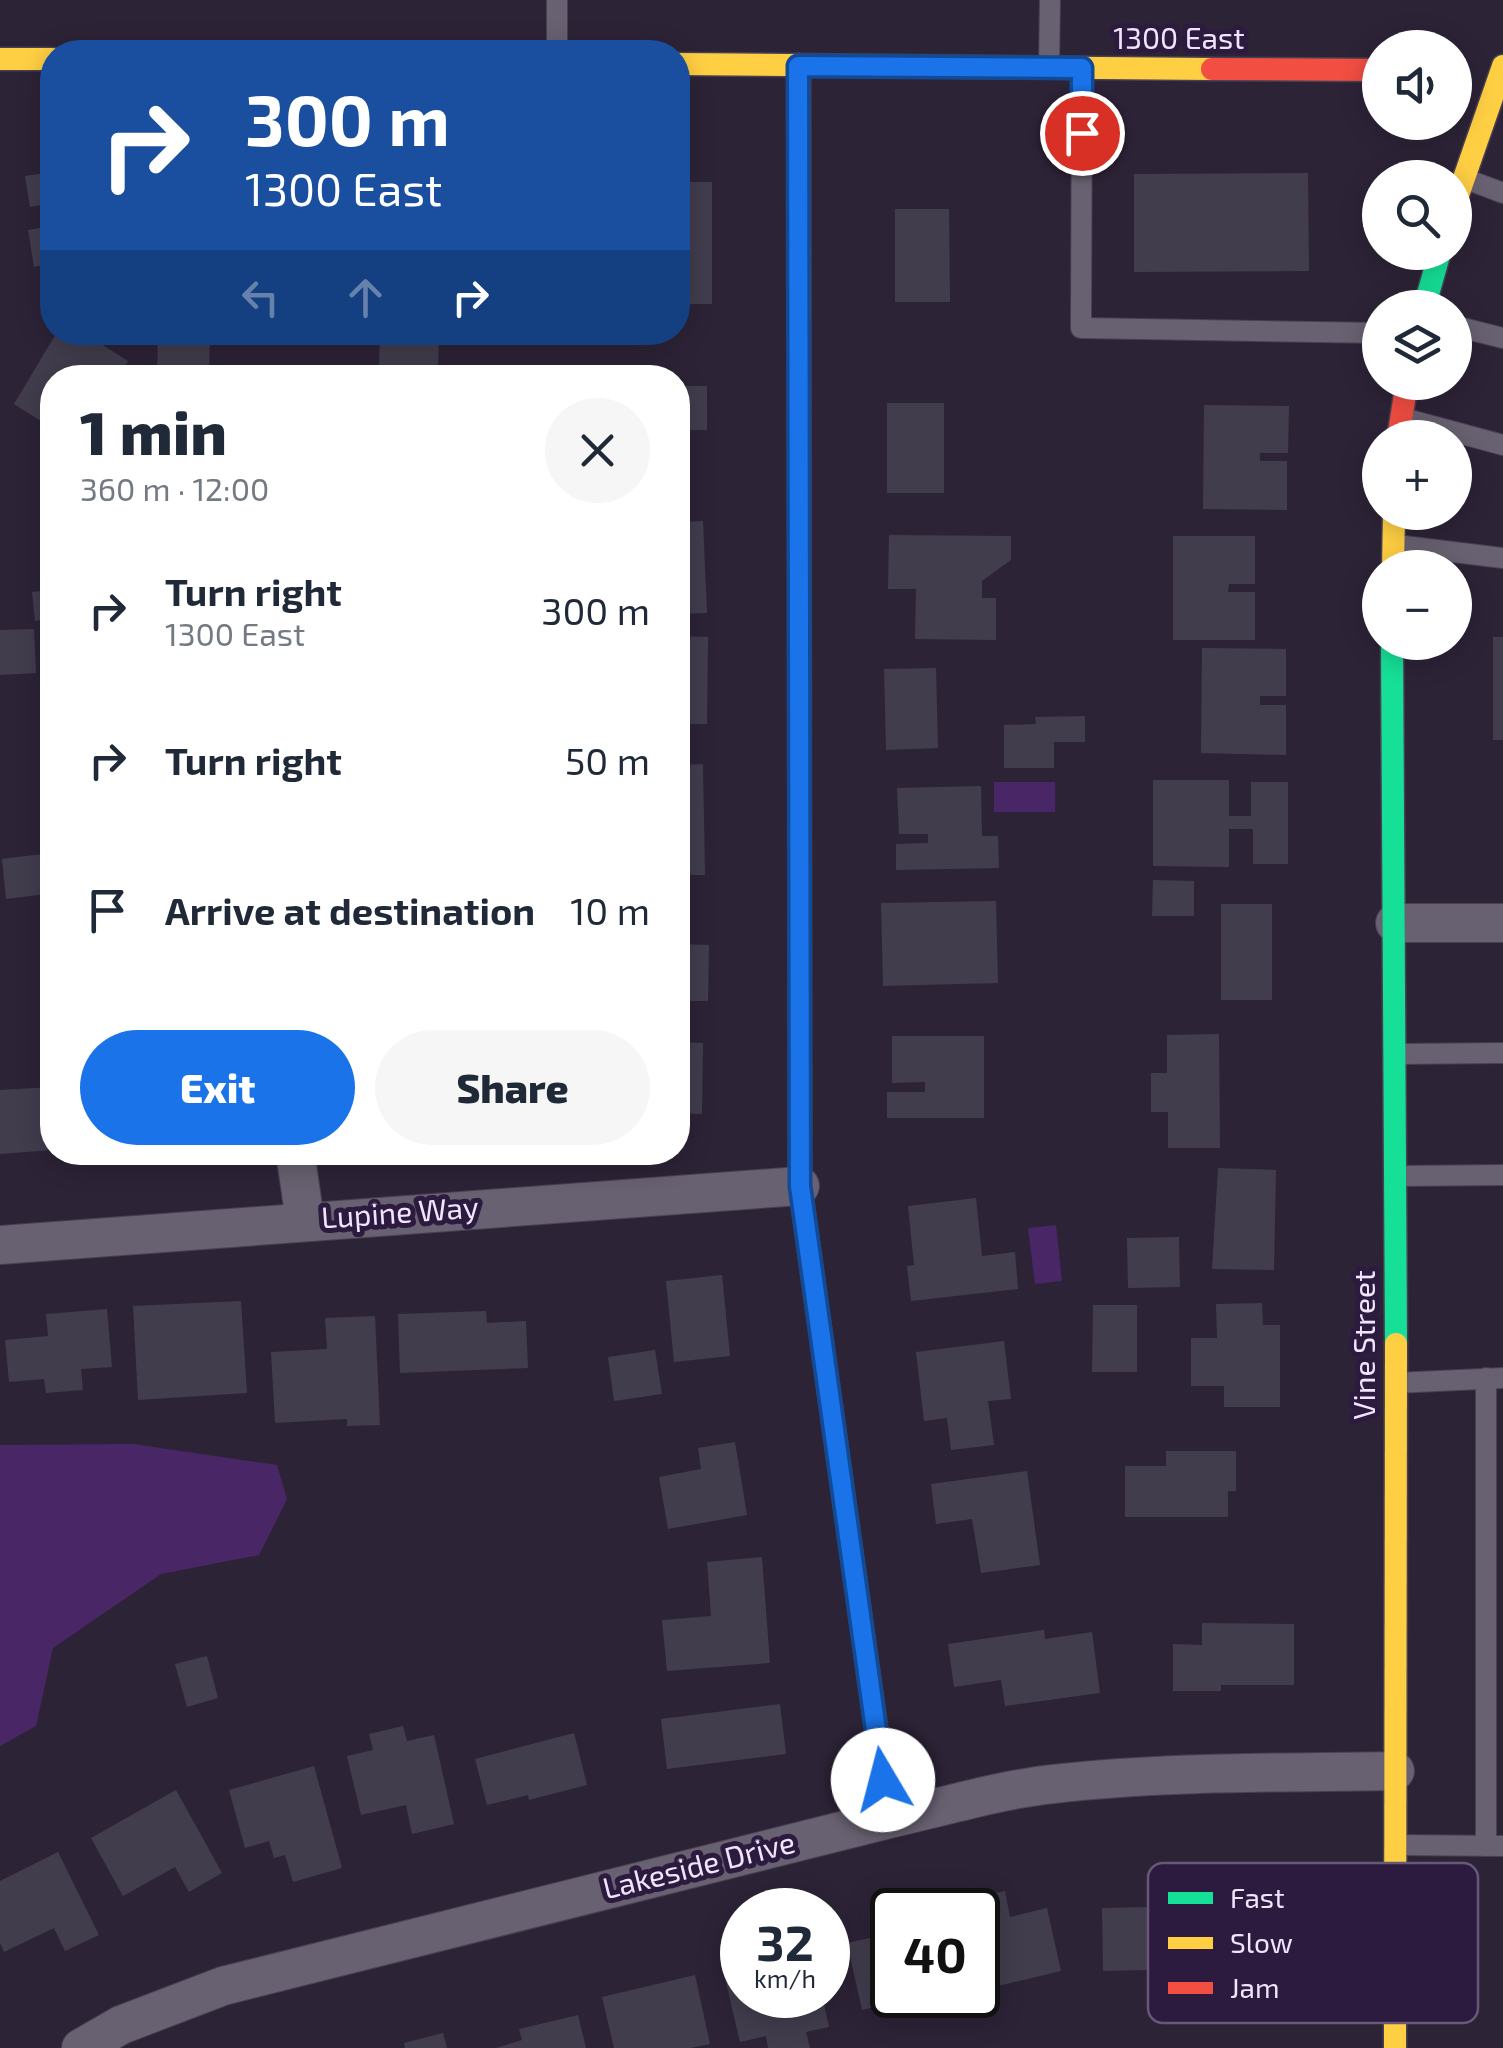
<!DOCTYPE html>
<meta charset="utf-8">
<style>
:root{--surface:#fff;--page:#f6f6f7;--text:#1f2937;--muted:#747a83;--accent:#1a73e8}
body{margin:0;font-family:"Exo 2",sans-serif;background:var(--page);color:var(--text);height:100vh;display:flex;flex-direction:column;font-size:38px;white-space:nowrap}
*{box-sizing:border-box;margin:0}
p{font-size:32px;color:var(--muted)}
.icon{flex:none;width:55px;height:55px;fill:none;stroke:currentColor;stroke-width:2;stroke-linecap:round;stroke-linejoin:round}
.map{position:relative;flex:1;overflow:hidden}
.side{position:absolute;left:40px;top:365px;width:650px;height:800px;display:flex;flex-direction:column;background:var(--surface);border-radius:40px;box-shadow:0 5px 25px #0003}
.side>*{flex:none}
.top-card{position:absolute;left:40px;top:40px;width:650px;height:305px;border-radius:40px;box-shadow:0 5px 25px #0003;background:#1a4fa0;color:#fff;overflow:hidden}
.tools{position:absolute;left:1362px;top:30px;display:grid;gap:20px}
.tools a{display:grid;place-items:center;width:110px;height:110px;border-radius:50%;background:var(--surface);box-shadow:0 5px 25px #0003;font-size:50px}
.speed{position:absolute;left:720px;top:1888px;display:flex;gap:20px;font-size:50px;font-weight:700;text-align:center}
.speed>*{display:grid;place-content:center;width:130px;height:130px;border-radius:50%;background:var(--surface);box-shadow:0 5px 25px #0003;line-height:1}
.speed small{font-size:25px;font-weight:400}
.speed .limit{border:5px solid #111;border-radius:15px;background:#fff;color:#111}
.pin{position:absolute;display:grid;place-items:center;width:85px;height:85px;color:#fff;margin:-42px;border:5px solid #fff;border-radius:50%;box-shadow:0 2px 10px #0007}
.me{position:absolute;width:110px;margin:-55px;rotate:352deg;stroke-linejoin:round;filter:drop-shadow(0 0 8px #0008)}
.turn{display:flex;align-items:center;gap:35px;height:210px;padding:0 40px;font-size:45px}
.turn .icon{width:130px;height:130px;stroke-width:2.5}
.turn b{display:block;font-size:70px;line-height:85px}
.lanes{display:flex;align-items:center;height:95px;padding:0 40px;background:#0003;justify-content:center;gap:50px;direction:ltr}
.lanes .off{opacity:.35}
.round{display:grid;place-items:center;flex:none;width:105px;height:105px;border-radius:52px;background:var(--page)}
.headline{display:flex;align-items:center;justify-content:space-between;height:170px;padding:0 40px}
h1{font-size:60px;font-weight:800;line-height:75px}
.button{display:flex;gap:20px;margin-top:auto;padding:20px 40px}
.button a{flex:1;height:115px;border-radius:60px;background:var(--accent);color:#fff;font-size:40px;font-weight:800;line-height:115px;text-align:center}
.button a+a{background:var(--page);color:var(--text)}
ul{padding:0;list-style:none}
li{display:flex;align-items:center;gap:30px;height:150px;padding:0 40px}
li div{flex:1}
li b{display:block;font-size:38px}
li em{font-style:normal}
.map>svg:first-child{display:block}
</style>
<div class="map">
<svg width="1503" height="2048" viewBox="0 0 1503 2048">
<rect width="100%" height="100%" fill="#2d2337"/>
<g fill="#492767">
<rect x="994" y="782" width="61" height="30"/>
<path d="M1056,1225l6,56 -27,3 -7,-56z"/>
<path d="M133,1444l144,21 10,34 -28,56 -98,19 -108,74 -17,78 -36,20v-301z"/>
</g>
<g fill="#423d4d">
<path d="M52,172v92l-18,3 -6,-37 18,-3 -4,-22 -12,2 -5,-31z"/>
<path d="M1308,173l1,98 -175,1v-98z"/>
<rect x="678" y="182" width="34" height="122"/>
<path d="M895,209h54l1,93h-55z"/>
<path d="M57,332h25l46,29 -10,17h-66v50l-38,-24z"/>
<path d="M158,332h52l-1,46 -52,-1z"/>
<path d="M380,332h59l-1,36 -59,-1z"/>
<rect x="678" y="386" width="29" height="44"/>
<rect x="887" y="403" width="57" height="90"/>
<path d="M1204,405l85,1 -1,47h-28v8h27v49l-84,-1z"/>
<path d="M703,521l4,92 -29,1v-92z"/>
<path d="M889,535l122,1v24l-29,21v17h14v42l-81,-1 1,-50h-28z"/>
<path d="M1173,536h82v48h-26l-1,8h27v48h-82z"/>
<path d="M52,590v28l-17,3 -3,-29z"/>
<path d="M34,629l2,44 -36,2v-45z"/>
<path d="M678,636l30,1 -1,87h-29z"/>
<rect x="1493" y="637" width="10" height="103"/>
<path d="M1202,648l84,1v47h-26v9h26v50l-85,-2z"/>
<path d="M936,668l2,80 -52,2 -2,-81z"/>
<path d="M1085,716v26h-31v26h-50v-43l32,-1 -1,-7z"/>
<path d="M703,764l2,111h-27v-110z"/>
<path d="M1153,780h76v36h22v-34h37v82h-35v-35h-24v38l-76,-1z"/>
<path d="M981,786l1,50h16l1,32 -103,2v-26l32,-1v-9h-29l-2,-46z"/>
<path d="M42,854l4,40 -40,5 -4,-40z"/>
<path d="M1153,880l41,1v35h-42z"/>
<path d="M996,901l2,82 -115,3 -2,-83z"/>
<rect x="1221" y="904" width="51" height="96"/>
<path d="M678,944l31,1 -1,56h-30z"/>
<path d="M1219,1034l1,114h-52v-36h-17v-39h16v-38z"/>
<path d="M892,1036h92v82h-97v-26h38v-10l-33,1z"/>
<path d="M678,1042l25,1 -1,71 -24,-1z"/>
<path d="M52,1087v63l-52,4v-64z"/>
<path d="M1218,1168l58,2 -2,100 -62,-1z"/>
<path d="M976,1198l6,58 33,-4 3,37 -107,12 -4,-35 7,-1 -6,-59z"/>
<path d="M1179,1237l1,50 -52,1 -1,-50z"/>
<path d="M722,1275l8,81 -56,6 -8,-81z"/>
<path d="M241,1301l6,92 -109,7 -5,-94z"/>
<path d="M1262,1303l1,22h17v82h-56v-21h-33v-48h26l-1,-34z"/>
<path d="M1093,1305h44v67h-45z"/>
<path d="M107,1309l5,58 -31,2 2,21 -37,3 -2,-14 -35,3 -4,-42 43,-4 -2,-22z"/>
<path d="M486,1311l1,12 39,-2 2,47 -128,5 -2,-59z"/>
<path d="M375,1316l5,109 -33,1v-7l-72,4 -4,-71 56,-3 -2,-31z"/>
<path d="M1004,1341l7,58 -23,2 6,44 -43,5 -4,-32 -23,3 -8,-69z"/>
<path d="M655,1350l7,44 -48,7 -6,-44z"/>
<path d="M735,1442l12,73 -79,14 -9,-52 42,-8 -3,-21z"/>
<path d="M1166,1451h70v40h-8v26h-103v-51h41z"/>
<path d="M1027,1471l13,94 -59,8 -9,-54 -36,5 -5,-40z"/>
<path d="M762,1557l8,106 -103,8 -5,-51 49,-4 -4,-54z"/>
<path d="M1202,1623l92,1v61h-73v6h-48v-47l29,1z"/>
<path d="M1044,1630l1,9 47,-7 8,61 -95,13 -4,-26 -47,7 -6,-43z"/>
<path d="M207,1656l11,42 -31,9 -12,-43z"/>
<path d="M780,1704l6,50 -119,15 -6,-50z"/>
<path d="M403,1726l4,15 27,-6 20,89 -42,10 -6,-29 -45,10 -14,-59 26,-6 -4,-16z"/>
<path d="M574,1733l13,52 -58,15 -1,-5 -41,10 -12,-46z"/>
<path d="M314,1766l28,102 -49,14 -8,-27 -11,3 -5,-17 -24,7 -16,-58z"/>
<path d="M176,1790l46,83 -33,19 -14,-25 -52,29 -32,-58z"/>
<path d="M58,1852l41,83 -34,16 -11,-23 -50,24 -4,-9v-62z"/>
<path d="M1190,1873l2,96 -89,2 -1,-63 50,-1 -1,-33z"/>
<path d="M1005,1891l5,26 37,-9 14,63 -80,19 -3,-13v-67h-16l-2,-8z"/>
<path d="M892,1933v62l26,1 -56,14 -15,-67z"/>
<path d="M742,1952v43h80l7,32 -23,5 4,16h-42l-2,-12 -26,6 -20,-85z"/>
<path d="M695,1975l15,69 -19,4h-77l-12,-51z"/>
<path d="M578,2015l8,33h-90l26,-8 -3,-11z"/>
<path d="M443,2033l4,15h-42l-1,-5z"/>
</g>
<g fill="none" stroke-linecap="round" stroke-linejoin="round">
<defs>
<g id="lane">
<path d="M557,0v52"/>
<path d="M1049,66l1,-66"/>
<path d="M1082,70l-1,258 299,5"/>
<path d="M1463,178l40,15"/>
<path d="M1455,326l48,12"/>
<path d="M1403,418l100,27"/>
<path d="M1396,545l107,13"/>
<path d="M1396,1054l107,-1"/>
<path d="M1397,1176l106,-1"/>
<path d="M1395,1383l108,-5"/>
<path d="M1397,1845l106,1"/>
<path d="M1486,1846v-468"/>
</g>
<g id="street">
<path d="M1395,923h108"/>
<path d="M295,1152l10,68"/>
<path d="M0,1245l800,-59"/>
<path d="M81,2048l40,-23 102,-39 666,-167c54,-12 109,-29 164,-35 113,-13 228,-11 342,-13"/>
</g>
<g id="fast">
<path d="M799,65l1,1006"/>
<path d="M1424,308l16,-56"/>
<path d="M1392,642l4,702"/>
</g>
<g id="slow">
<path d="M0,59h52"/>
<path d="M678,64l534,5"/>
<path d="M1455,204l48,-138"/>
<path d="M1393,568l1,-56"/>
<path d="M855,1578l34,241"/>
<path d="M1395,2048l1,-704"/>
</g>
<g id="jam">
<path d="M1212,69l168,1"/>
<path d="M1398,438l9,-56"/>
<path d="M800,1071v115l55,392"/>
</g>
</defs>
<use href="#lane" stroke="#494052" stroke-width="22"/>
<use href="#street" stroke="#494052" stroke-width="40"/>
<use href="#fast" stroke="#494052" stroke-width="25"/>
<use href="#slow" stroke="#494052" stroke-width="25"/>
<use href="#jam" stroke="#494052" stroke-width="25"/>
<use href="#lane" stroke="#686171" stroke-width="20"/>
<use href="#street" stroke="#686171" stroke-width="38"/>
<use href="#fast" stroke="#16e098" stroke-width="22"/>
<use href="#slow" stroke="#ffcf43" stroke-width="22"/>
<use href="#jam" stroke="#f24e42" stroke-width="22"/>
</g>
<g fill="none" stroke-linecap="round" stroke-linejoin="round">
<defs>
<path id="route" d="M883,1780l-83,-594 -2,-1120 284,2v65"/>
</defs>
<use href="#route" stroke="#114b97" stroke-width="25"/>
<use href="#route" stroke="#1a73e8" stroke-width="18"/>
</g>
<g text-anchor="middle" stroke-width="10" stroke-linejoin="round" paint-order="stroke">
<g font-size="30" fill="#f0e5fd" stroke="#2d1b3f">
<text x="1179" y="49">1300 East</text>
<text transform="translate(400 1213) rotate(-4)" y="10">Lupine Way</text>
<text transform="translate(1365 1345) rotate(-90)" y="10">Vine Street</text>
<text transform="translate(699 1866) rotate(-14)" y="10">Lakeside Drive</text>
</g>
</g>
<rect x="1148" y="1863" width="330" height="160" rx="15" fill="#2d1b3f" stroke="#685878" stroke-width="2.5"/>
<rect x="1168" y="1892" width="45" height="12" fill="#16e098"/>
<rect x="1168" y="1937" width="45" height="12" fill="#ffcf43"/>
<rect x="1168" y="1982" width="45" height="12" fill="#f24e42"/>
<g font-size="28" fill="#f0e5fd">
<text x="1230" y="1908">Fast</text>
<text x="1230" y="1953">Slow</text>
<text x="1230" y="1998">Jam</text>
</g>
</svg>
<div class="tools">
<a><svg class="icon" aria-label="sound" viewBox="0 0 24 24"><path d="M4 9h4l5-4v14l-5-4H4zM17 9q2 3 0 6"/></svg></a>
<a><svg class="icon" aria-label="search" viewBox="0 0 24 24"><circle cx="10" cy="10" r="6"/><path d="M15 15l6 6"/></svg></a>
<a><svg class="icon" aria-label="layers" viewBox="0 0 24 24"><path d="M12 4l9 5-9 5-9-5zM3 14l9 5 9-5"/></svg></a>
<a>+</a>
<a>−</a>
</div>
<div class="speed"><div>32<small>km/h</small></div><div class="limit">40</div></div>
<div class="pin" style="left:1082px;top:133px;background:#d93025"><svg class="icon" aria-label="arrive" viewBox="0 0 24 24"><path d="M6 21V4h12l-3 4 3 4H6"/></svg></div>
<svg class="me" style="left:883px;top:1780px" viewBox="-20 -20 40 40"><circle r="19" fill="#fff"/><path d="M0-13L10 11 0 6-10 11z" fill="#1a73e8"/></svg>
<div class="top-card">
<div class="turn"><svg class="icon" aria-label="right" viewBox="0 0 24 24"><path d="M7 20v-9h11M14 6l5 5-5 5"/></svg><div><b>300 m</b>1300 East</div></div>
<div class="lanes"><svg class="icon off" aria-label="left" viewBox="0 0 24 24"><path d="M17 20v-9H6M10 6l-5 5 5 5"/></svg><svg class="icon off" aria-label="ahead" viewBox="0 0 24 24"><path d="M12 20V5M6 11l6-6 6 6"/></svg><svg class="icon" aria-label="right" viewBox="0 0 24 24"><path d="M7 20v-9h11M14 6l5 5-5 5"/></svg></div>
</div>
<section class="side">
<div class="headline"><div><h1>1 min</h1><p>360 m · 12:00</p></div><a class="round"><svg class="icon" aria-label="close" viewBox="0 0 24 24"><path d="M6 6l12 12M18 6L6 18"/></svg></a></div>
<ul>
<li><svg class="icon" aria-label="right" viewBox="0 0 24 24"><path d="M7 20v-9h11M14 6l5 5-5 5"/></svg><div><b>Turn right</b><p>1300 East</p></div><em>300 m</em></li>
<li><svg class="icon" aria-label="right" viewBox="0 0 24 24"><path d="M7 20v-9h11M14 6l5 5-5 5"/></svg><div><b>Turn right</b></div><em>50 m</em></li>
<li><svg class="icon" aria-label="arrive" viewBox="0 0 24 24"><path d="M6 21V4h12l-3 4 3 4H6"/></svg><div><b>Arrive at destination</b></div><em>10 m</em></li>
</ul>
<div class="button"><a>Exit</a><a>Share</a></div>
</section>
</div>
